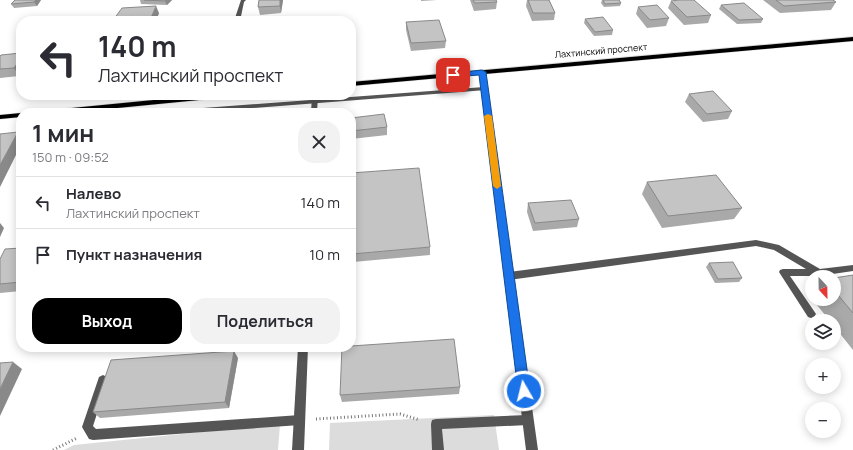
<!DOCTYPE html>
<html lang="ru">
<meta charset="utf-8">
<style>
:root{--surface:#fff;--page:#f2f2f3;--text:#2b2b33;--muted:#7c7c81;--line:#e1e1e2;--accent:#000}
body{margin:0;font-family:Manrope,sans-serif;background:var(--page);color:var(--text);height:100vh;display:flex;flex-direction:column;font-size:15px;white-space:nowrap}
*{box-sizing:border-box;margin:0}
p{font-size:13px;color:var(--muted)}
.icon{flex:none;width:22px;height:22px;fill:none;stroke:currentColor;stroke-width:2;stroke-linecap:round;stroke-linejoin:round}
.map{position:relative;flex:1;overflow:hidden}
.sheet{position:absolute;left:16px;top:108px;width:340px;height:244px;display:flex;flex-direction:column;background:var(--surface);border-radius:16px;box-shadow:0 2px 10px #0003}
.sheet>*{flex:none}
.guide{position:absolute;left:16px;top:16px;width:340px;height:84px;border-radius:16px;box-shadow:0 2px 10px #0003;background:#fff;color:var(--text);overflow:hidden}
.needle{width:26px;rotate:158deg}
.buttons{position:absolute;left:805px;top:270px;display:grid;gap:8px}
.buttons a{display:grid;place-items:center;width:36px;height:36px;border-radius:50%;background:var(--surface);box-shadow:0 2px 10px #0003;font-size:20px}
.pin{position:absolute;display:grid;place-items:center;width:34px;height:34px;color:#fff;margin:-17px;border-radius:8px;box-shadow:0 2px 6px #0006}
.me{position:absolute;width:44px;margin:-22px;rotate:352deg;stroke-linejoin:round;filter:drop-shadow(0 0 3px #0008)}
.turn{display:flex;align-items:center;gap:14px;height:84px;padding:0 16px;font-size:18px}
.turn .icon{width:52px;height:52px;stroke-width:2.5}
.turn b{display:block;font-size:28px;line-height:34px}
.round{display:grid;place-items:center;flex:none;width:42px;height:42px;border-radius:16px;background:var(--page)}
.headline{display:flex;align-items:center;justify-content:space-between;height:68px;padding:0 16px}
h1{font-size:24px;font-weight:700;line-height:30px}
.button{display:flex;gap:8px;margin-top:auto;padding:8px 16px}
.button a{flex:1;height:46px;border-radius:16px;background:var(--accent);color:#fff;font-size:16px;font-weight:700;line-height:46px;text-align:center}
.button a+a{background:var(--page);color:var(--text)}
ul{padding:0;list-style:none}
li{display:flex;align-items:center;gap:12px;height:52px;padding:0 16px;border-top:1px solid var(--line)}
li div{flex:1}
li b{display:block;font-size:15px}
li em{font-style:normal}
.map>svg:first-child{display:block}
</style>
<div class="map">
<svg width="853" height="450" viewBox="0 0 853 450">
<rect width="100%" height="100%" fill="#fff"/>
<g fill="#dcdcdc">
<path d="M494,415l5,35h-170l1,-27z"/>
<path d="M280,424l-2,26h-214l10,-5z"/>
</g>
<g fill="none" stroke-linecap="round" stroke-linejoin="round">
<defs>
<g id="primary">
<path d="M853,37v4l-502,45v-4z"/>
<path d="M205,95h29l-4,2 -164,16h-29l4,-2z"/>
<path d="M21,113v4l-21,2v-4l21,-2h2z"/>
</g>
</defs>
<use href="#primary" stroke="#dbdbdb" stroke-width="1"/>
<g stroke="#777" stroke-width="3" stroke-dasharray="1 2.5" stroke-linecap="butt">
<path d="M316,419l84,-5 20,6"/>
<path d="M53,450l24,-12"/>
</g>
<g fill="#555" fill-rule="evenodd">
<path d="M241,0h5l-2,2 -4,19h-6z"/>
<path d="M484,87l3,2 -1,1 -297,23h-29l3,-2z"/>
<path d="M756,240l23,5 41,24 33,-4v6l-34,5h-29l24,35 2,3 -2,3 -3,1 -3,-1 -29,-45 1,-2 3,-1h23l-32,-19 -18,-4 -247,34 -3,-2 -1,-2 1,-2 3,-2z"/>
<path d="M103,375l4,2 1,3 -15,46 3,3 204,-14 4,1 1,4 -1,4 -4,1 -207,15 -4,-1 -7,-12 16,-47 1,-3z"/>
<path d="M528,415l4,1 1,4 -1,4 -4,1 -86,4 2,21h-12l-1,-26 1,-4 4,-1z"/>
</g>
<g fill="#555" fill-rule="evenodd">
<path d="M482,70l3,2 53,378h-12l-47,-378z"/>
<path d="M312,95h6l-1,18h-6z"/>
<path d="M298,347h10l-4,103h-12z"/>
</g>
<use href="#primary" fill="#000" fill-rule="evenodd"/>
</g>
<g fill="#a9a9a9">
<path d="M41,0l-4,6 -23,2 -3,-4z"/>
<path d="M140,0h32l-5,5 -26,-1z"/>
<path d="M259,0h24l-2,13 -21,2 -2,-8z"/>
<path d="M421,0h16l-16,1z"/>
<path d="M470,0h26l1,2 -1,7 -22,2z"/>
<path d="M527,0h22l6,13 -1,7 -22,1 -6,-15z"/>
<path d="M602,0h17l2,3 -1,3 -16,1 -3,-4z"/>
<path d="M763,0h70l3,2 -5,8 -51,3z"/>
<path d="M671,1l40,14 -3,8 -24,2 -16,-17z"/>
<path d="M721,5l42,14 -2,4 -24,1 -18,-15z"/>
<path d="M638,7l31,11 -3,8 -19,2 -11,-14z"/>
<path d="M159,13l-3,8h-41l-1,-2z"/>
<path d="M585,19l28,11 -1,5 -18,1 -10,-13z"/>
<path d="M406,22l40,19 -1,7 -34,3 -5,-21z"/>
<path d="M21,53l-2,23 -19,2v-22z"/>
<path d="M689,94l43,17 -4,8 -25,3 -18,-20z"/>
<path d="M351,118l36,9v8l-36,4z"/>
<path d="M647,182l95,26 -8,11 -72,9 -20,-34z"/>
<path d="M528,203l51,16 -2,8 -44,4 -6,-19z"/>
<path d="M430,247v8l-77,7 -1,-8z"/>
<path d="M21,248v43l-21,2v-34z"/>
<path d="M709,263l33,15 -3,4 -24,1 -9,-16z"/>
<path d="M853,275v75l-19,-24v-5h-4l-18,-22h22v-21z"/>
<path d="M812,292v7l-3,-4z"/>
<path d="M238,358l-9,50 -129,10 -7,-6z"/>
<path d="M460,387l-1,7 -117,8 -2,-7z"/>
</g>
<g fill="#898989">
<path d="M36,0h5l-4,6 -3,-4z"/>
<path d="M166,0h6l-5,5 -2,-4z"/>
<path d="M280,0h3l-2,13 -1,-7z"/>
<path d="M156,6l3,7 -3,8h-4l-1,-3z"/>
<path d="M21,58v15l-2,3 -5,-8z"/>
<path d="M18,132l3,5v8l-21,42v-22z"/>
<path d="M0,223l4,5 -4,9z"/>
<path d="M234,351l4,7 -9,50 -4,-6z"/>
<path d="M13,362l9,7 -22,47v-27z"/>
</g>
<g fill="#c4c4c4" stroke="#898989">
<path d="M15,0h21l-2,2 -23,2z"/>
<path d="M144,0h22l-1,1z"/>
<path d="M259,0h21v6l-22,1z"/>
<path d="M473,0h23l1,2 -22,1z"/>
<path d="M528,0h21l6,13h-22z"/>
<path d="M603,0h16l2,3 -16,1z"/>
<path d="M679,0h15l17,15 -24,2 -16,-16z"/>
<path d="M776,0h57l3,2 -52,4z"/>
<path d="M744,3l19,16 -24,1 -18,-15z"/>
<path d="M657,5l12,13 -19,2 -12,-13z"/>
<path d="M156,6l-5,12 -37,1 8,-11z"/>
<path d="M603,17l10,13 -18,2 -10,-13z"/>
<path d="M439,20l7,21 -35,2 -5,-21z"/>
<path d="M21,53v5l-7,10 -14,1v-13l1,-1z"/>
<path d="M713,91l19,20 -25,3 -18,-20z"/>
<path d="M384,114l3,13 -36,4v-13z"/>
<path d="M18,132l-18,33v-31z"/>
<path d="M419,168l11,79 -78,7 -1,-81z"/>
<path d="M716,175l26,33 -74,8 -21,-34z"/>
<path d="M571,200l8,19 -44,4 -7,-20z"/>
<path d="M21,248v34l-21,2v-25l5,-10z"/>
<path d="M733,262l9,16 -24,1 -9,-16z"/>
<path d="M853,275v38l-19,-23v-12z"/>
<path d="M454,339l6,48 -120,8 2,-48h9v-1z"/>
<path d="M234,351l-9,51 -132,10 18,-52z"/>
<path d="M13,362l-13,27v-26z"/>
</g>
<path fill="#1a73e8" stroke="#114b97" d="M482,70l4,2 44,319 -2,4 -4,2 -4,-2 -2,-4 -39,-316 -26,2 -3,-2 3,-2z"/>
<path fill="#f59e0b" d="M488,114l4,2 9,70 -4,3 -4,-3 -9,-70z"/>
<g text-anchor="middle" stroke-width="3.5" stroke-linejoin="round" paint-order="stroke">
<g font-size="9" fill="#000" stroke="#fff">
<text transform="translate(601 51) rotate(-5)" y="3">Лахтинский проспект</text>
</g>
</g>
</svg>
<div class="buttons">
<a><svg class="needle" viewBox="-14 -14 28 28"><path d="M0-13l5 13h-10z" fill="#e53935"/><path d="M0 13l5-13h-10z" fill="#7c7c81"/></svg></a>
<a><svg class="icon" aria-label="layers" viewBox="0 0 24 24"><path d="M12 4l9 5-9 5-9-5zM3 14l9 5 9-5"/></svg></a>
<a>+</a>
<a>−</a>
</div>
<div class="pin" style="left:453px;top:75px;background:#d93025"><svg class="icon" aria-label="arrive" viewBox="0 0 24 24"><path d="M6 21V4h12l-3 4 3 4H6"/></svg></div>
<svg class="me" style="left:524px;top:391px" viewBox="-20 -20 40 40"><circle r="17" fill="#1a73e8" stroke="#fff" stroke-width="3"/><path d="M0-11L8 9 0 5-8 9z" fill="#fff"/></svg>
<div class="guide">
<div class="turn"><svg class="icon" aria-label="left" viewBox="0 0 24 24"><path d="M17 20v-9H6M10 6l-5 5 5 5"/></svg><div><b>140 m</b>Лахтинский проспект</div></div>
</div>
<section class="sheet">
<div class="headline"><div><h1>1 мин</h1><p>150 m · 09:52</p></div><a class="round"><svg class="icon" aria-label="close" viewBox="0 0 24 24"><path d="M6 6l12 12M18 6L6 18"/></svg></a></div>
<ul>
<li><svg class="icon" aria-label="left" viewBox="0 0 24 24"><path d="M17 20v-9H6M10 6l-5 5 5 5"/></svg><div><b>Налево</b><p>Лахтинский проспект</p></div><em>140 m</em></li>
<li><svg class="icon" aria-label="arrive" viewBox="0 0 24 24"><path d="M6 21V4h12l-3 4 3 4H6"/></svg><div><b>Пункт назначения</b></div><em>10 m</em></li>
</ul>
<div class="button"><a>Выход</a><a>Поделиться</a></div>
</section>
</div>
